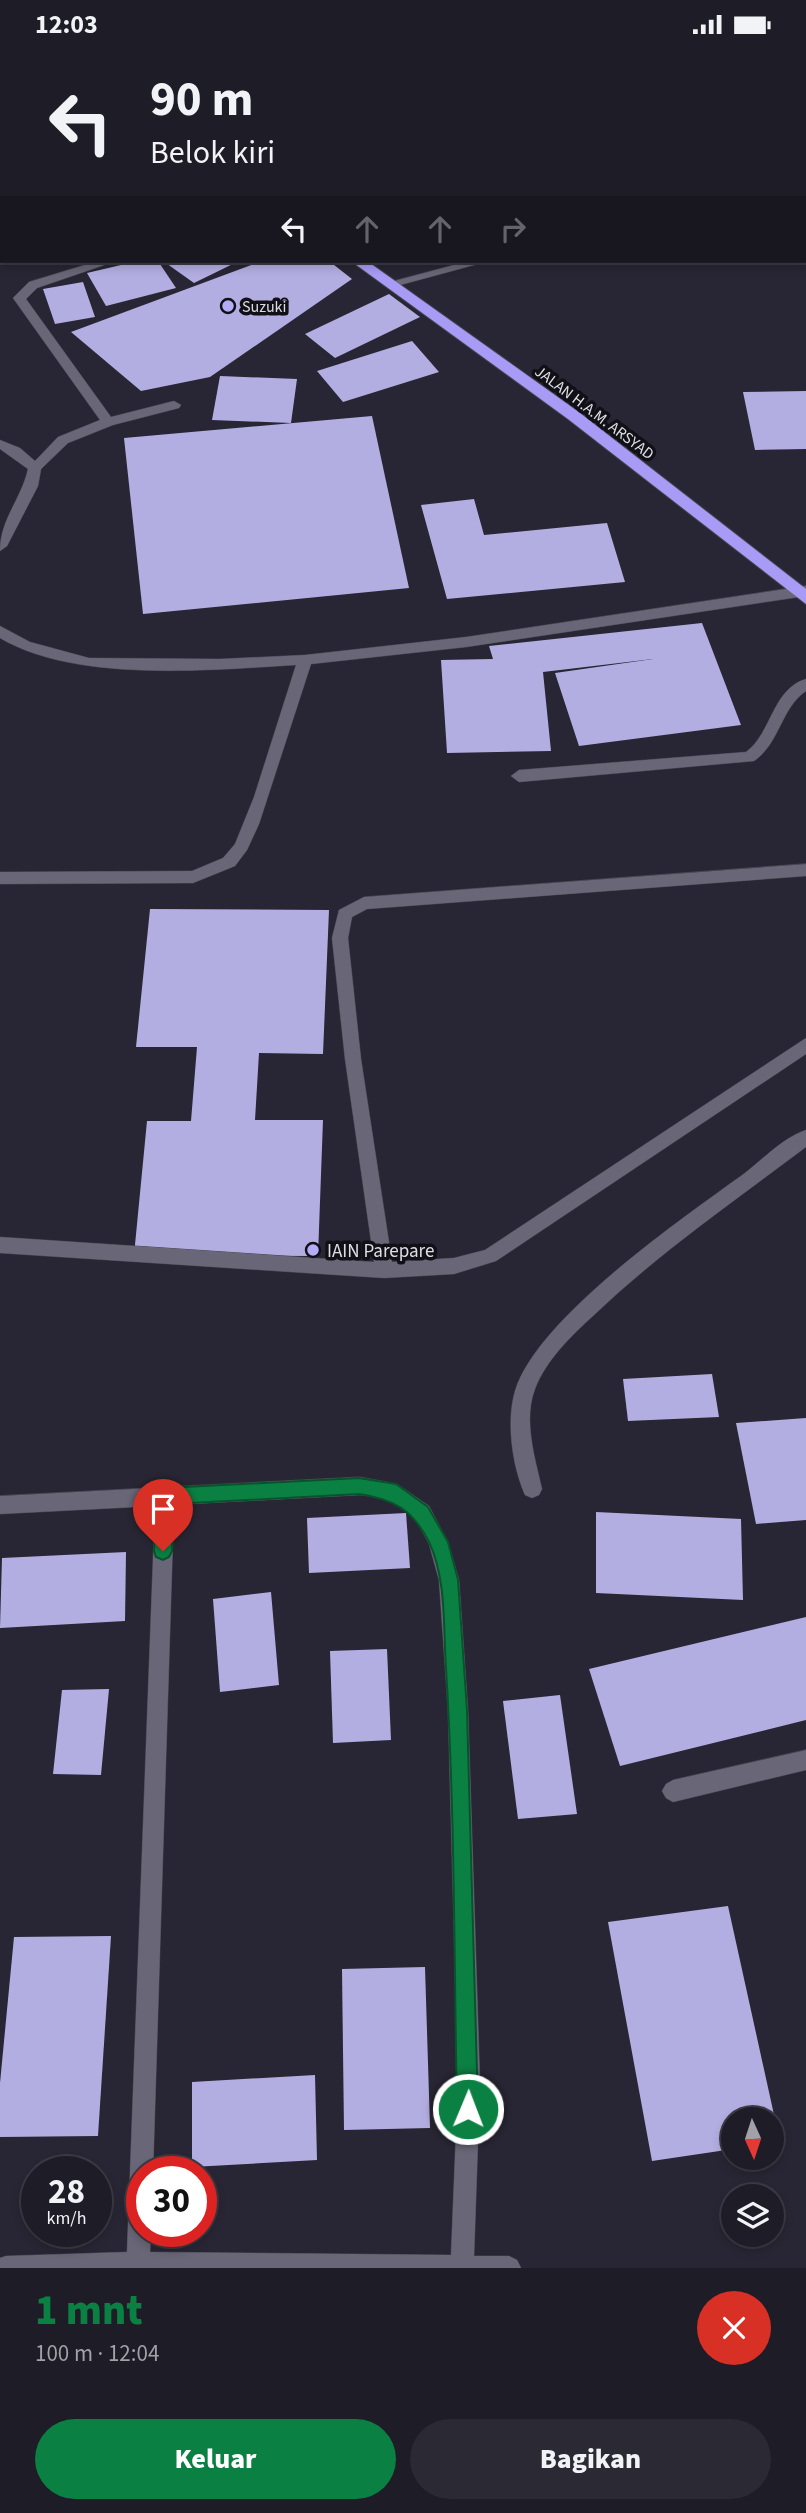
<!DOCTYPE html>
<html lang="id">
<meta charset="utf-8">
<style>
:root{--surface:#1e1c27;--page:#2b2933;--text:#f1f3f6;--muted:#a1a1a7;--line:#3c3a44;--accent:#0b8043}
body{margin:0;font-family:"Source Sans 3",sans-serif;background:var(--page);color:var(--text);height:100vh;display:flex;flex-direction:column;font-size:26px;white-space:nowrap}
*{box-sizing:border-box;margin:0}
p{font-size:23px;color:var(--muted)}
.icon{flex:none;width:38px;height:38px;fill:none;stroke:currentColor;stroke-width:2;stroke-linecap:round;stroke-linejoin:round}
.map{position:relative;height:2219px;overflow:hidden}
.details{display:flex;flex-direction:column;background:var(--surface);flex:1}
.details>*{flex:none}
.hud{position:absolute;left:0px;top:0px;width:807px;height:214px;box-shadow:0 4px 10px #0003,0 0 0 2px var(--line);background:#1e1c27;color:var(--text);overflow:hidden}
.needle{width:46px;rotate:177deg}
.fabs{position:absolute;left:721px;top:2058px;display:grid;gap:14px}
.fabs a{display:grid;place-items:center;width:63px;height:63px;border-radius:50%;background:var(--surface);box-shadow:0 4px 10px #0003,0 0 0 2px var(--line);font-size:35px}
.speed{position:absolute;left:21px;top:2107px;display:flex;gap:14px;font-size:35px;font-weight:700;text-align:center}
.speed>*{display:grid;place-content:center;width:91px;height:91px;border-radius:50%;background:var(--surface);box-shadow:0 4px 10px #0003,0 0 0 2px var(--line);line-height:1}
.speed small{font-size:18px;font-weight:400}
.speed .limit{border:10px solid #d22;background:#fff;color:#111}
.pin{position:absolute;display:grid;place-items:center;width:60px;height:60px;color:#fff;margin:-72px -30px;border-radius:50% 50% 50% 0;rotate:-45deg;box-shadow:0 0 7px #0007}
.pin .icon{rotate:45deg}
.me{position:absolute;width:77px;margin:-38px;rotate:1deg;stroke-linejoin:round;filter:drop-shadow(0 0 5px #0008)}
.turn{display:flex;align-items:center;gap:24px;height:147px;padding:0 35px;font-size:32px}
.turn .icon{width:91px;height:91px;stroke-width:2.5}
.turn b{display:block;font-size:49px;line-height:60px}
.lanes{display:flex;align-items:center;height:66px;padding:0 35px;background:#0003;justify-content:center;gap:35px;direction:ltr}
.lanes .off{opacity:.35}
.round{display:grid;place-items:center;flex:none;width:74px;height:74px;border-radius:37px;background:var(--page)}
.summary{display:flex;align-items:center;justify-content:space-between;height:119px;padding:0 35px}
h1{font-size:42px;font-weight:800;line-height:52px;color:var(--accent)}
.cta{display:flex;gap:14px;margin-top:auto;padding:14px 35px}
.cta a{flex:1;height:80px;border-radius:42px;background:var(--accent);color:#fff;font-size:28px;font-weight:800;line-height:80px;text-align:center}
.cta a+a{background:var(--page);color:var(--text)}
.status{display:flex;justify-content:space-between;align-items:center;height:49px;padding:0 35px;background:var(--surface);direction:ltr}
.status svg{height:19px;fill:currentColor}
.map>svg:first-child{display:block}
</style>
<div class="status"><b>12:03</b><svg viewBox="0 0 49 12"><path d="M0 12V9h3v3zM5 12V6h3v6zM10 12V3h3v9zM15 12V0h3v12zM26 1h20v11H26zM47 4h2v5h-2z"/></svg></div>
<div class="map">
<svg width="806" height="2219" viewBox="0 0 806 2219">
<rect width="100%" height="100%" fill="#282634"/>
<g fill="#b3aee1">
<path d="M138,212h20l18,27 -70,18 -19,-33z"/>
<path d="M163,212h76l-45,22z"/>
<path d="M262,212h67l23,18 -142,98 -69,14 -70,-59z"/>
<path d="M83,233l12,35 -40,7 -12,-35z"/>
<path d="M389,245l31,23 -85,41 -30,-24z"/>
<path d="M412,292l27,31 -96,30 -26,-31z"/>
<path d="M220,327l77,3 -6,44 -79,-3z"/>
<path d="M806,342v58l-51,1 -12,-58z"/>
<path d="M372,367l37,172 -266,26 -19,-176z"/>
<path d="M474,450l10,36 123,-12 18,59 -178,17 -26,-94z"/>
<path d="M702,574l39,102 -162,21 -24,-73 98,-14 -110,13 8,79 -104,2 -6,-93 52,-1 -4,-13z"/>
<path d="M150,860l179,1 -6,144 -64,-1 -4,67h68l-5,136 -184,-1 13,-134h44l6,-74h-61z"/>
<path d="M712,1325l7,43 -91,4 -5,-42z"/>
<path d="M806,1369v102l-50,4 -20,-101z"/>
<path d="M596,1463l145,7 2,81 -147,-7z"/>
<path d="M406,1464l4,55 -101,5 -2,-55z"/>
<path d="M126,1503l-1,69 -125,7 2,-70z"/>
<path d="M271,1543l8,93 -59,7 -7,-93z"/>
<path d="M806,1568v103l-186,46 -31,-97z"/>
<path d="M387,1600l4,91 -58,3 -3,-92z"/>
<path d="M109,1640l-8,86 -48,-1 9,-84z"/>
<path d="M560,1646l17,119 -59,5 -15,-118z"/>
<path d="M728,1857l52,236 -8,1v-24h-39v30l-81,12 -44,-239z"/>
<path d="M111,1887l-13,200 -98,1v-54l14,-146z"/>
<path d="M425,1918l5,161 -86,2 -2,-161z"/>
<path d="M315,2026l2,85 -125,7v-85z"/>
</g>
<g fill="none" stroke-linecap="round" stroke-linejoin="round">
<defs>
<g id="minor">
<rect x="805" y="178" width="1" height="8"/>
<path d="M98,212h18l-79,27 -11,11 85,118 63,-16 7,4 -2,3 -66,17 -45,18 -27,26 -3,17 -31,60 -7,5c0,-32 21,-51 28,-82l-28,-20v-9l20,8 15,13 23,-24 42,-17 -87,-122 16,-16z"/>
<path d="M469,212h20l-100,27 -6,-4z"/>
<path d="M806,537v10l-340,51 -155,17 -52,160 -12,26 -12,16 -42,17 -193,1v-12l192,-1 31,-13 12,-14 19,-47 42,-132c-87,5 -220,18 -296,-27v-12l30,16 59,16 131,1 85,-4 161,-18z"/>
<path d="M806,630v12c-25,17 -26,52 -52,70l-235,21 -8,-6 8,-6 227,-18c26,-19 26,-63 60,-73z"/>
<path d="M806,815v12l-439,33 -15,8 -4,21 13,121 31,203 62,-4 31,-8 321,-212v16l-310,207 -42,13 -70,4 -384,-25v-16l374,25 -29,-203 -13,-121 7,-28 25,-13z"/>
<path d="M806,1081v17c-72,54 -147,106 -212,168 -23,21 -48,45 -59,74 -12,31 0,69 7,100l-3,6 -7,3 -7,-3c-13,-29 -19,-74 -10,-104 22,-73 168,-173 230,-218 18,-14 39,-36 61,-43z"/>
<path d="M360,1428l37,7 32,22 19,36 11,38 9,130 12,373 -6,173h35l8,4 4,8h-521v-10l6,-2 121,-4 28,-746 -155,8v-18zM360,1446l26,3 29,20 14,26 10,36 9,130 10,373 -7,172 -301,-3 1,-21h-9v-59h11l21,-667z"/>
<path d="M806,1701v20l-133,32 -7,-4 -4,-7 4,-7 7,-4z"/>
</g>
<g id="highway">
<path d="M77,0h14l1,2h-13z"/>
<path d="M351,212h16l213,152 226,176v15l-238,-185z"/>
</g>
</defs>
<use href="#minor" stroke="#464550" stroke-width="1"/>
<use href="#highway" stroke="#464550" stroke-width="2"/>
<use href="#minor" fill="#696777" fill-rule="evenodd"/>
<use href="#highway" fill="#a79bf5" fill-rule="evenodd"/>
</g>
<path fill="#0b8043" stroke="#07532c" stroke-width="2" d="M359,1429l37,6 32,23 20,35 10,38 9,130 11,399 -3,8 -7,3 -8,-3 -3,-8c-3,-146 -2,-294 -11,-441 -3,-40 1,-88 -17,-126 -16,-32 -35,-43 -70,-48l-186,10 -1,47 -3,6 -6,3 -7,-3 -2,-6 2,-55 2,-6 7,-2z"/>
<g fill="#b5acf8" stroke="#111016" stroke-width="2.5">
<circle cx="228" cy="257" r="7"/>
<circle cx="313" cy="1201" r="7"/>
</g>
<g text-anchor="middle" stroke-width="7" stroke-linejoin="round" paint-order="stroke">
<g font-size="16" fill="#dedde6" stroke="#111016" text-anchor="start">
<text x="242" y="263">Suzuki</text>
</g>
<g font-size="16" fill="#dedde6" stroke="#111016">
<text transform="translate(595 363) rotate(37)" y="6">JALAN H.A.M. ARSYAD</text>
</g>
<g font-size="19" fill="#dedde6" stroke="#111016" text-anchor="start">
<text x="327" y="1208">IAIN Parepare</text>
</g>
</g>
</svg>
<div class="fabs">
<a><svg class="needle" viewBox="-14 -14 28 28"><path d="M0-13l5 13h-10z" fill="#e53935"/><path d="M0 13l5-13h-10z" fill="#a1a1a7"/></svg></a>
<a><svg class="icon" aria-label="layers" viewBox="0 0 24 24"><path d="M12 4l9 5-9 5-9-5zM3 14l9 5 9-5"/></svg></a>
</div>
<div class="speed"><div>28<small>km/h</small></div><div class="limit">30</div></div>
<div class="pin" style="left:163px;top:1502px;background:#d93025"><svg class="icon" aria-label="arrive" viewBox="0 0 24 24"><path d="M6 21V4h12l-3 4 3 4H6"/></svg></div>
<svg class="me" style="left:468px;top:2060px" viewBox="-20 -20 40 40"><circle r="17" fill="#0b8043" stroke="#fff" stroke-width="3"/><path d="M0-11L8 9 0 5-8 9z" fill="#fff"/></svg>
<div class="hud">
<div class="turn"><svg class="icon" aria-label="left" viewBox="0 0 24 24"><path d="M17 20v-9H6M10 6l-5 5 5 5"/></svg><div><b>90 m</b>Belok kiri</div></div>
<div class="lanes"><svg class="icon" aria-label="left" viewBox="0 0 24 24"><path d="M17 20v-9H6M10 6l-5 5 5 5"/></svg><svg class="icon off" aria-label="ahead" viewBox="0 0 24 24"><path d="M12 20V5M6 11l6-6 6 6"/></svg><svg class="icon off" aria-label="ahead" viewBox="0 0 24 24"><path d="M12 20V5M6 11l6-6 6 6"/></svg><svg class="icon off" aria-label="right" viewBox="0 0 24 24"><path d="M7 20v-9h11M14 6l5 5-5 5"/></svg></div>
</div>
</div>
<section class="details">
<div class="summary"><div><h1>1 mnt</h1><p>100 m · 12:04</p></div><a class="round" style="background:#d93025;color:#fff"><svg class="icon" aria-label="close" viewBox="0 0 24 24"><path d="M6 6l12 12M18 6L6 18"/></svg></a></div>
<div class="cta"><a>Keluar</a><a>Bagikan</a></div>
</section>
